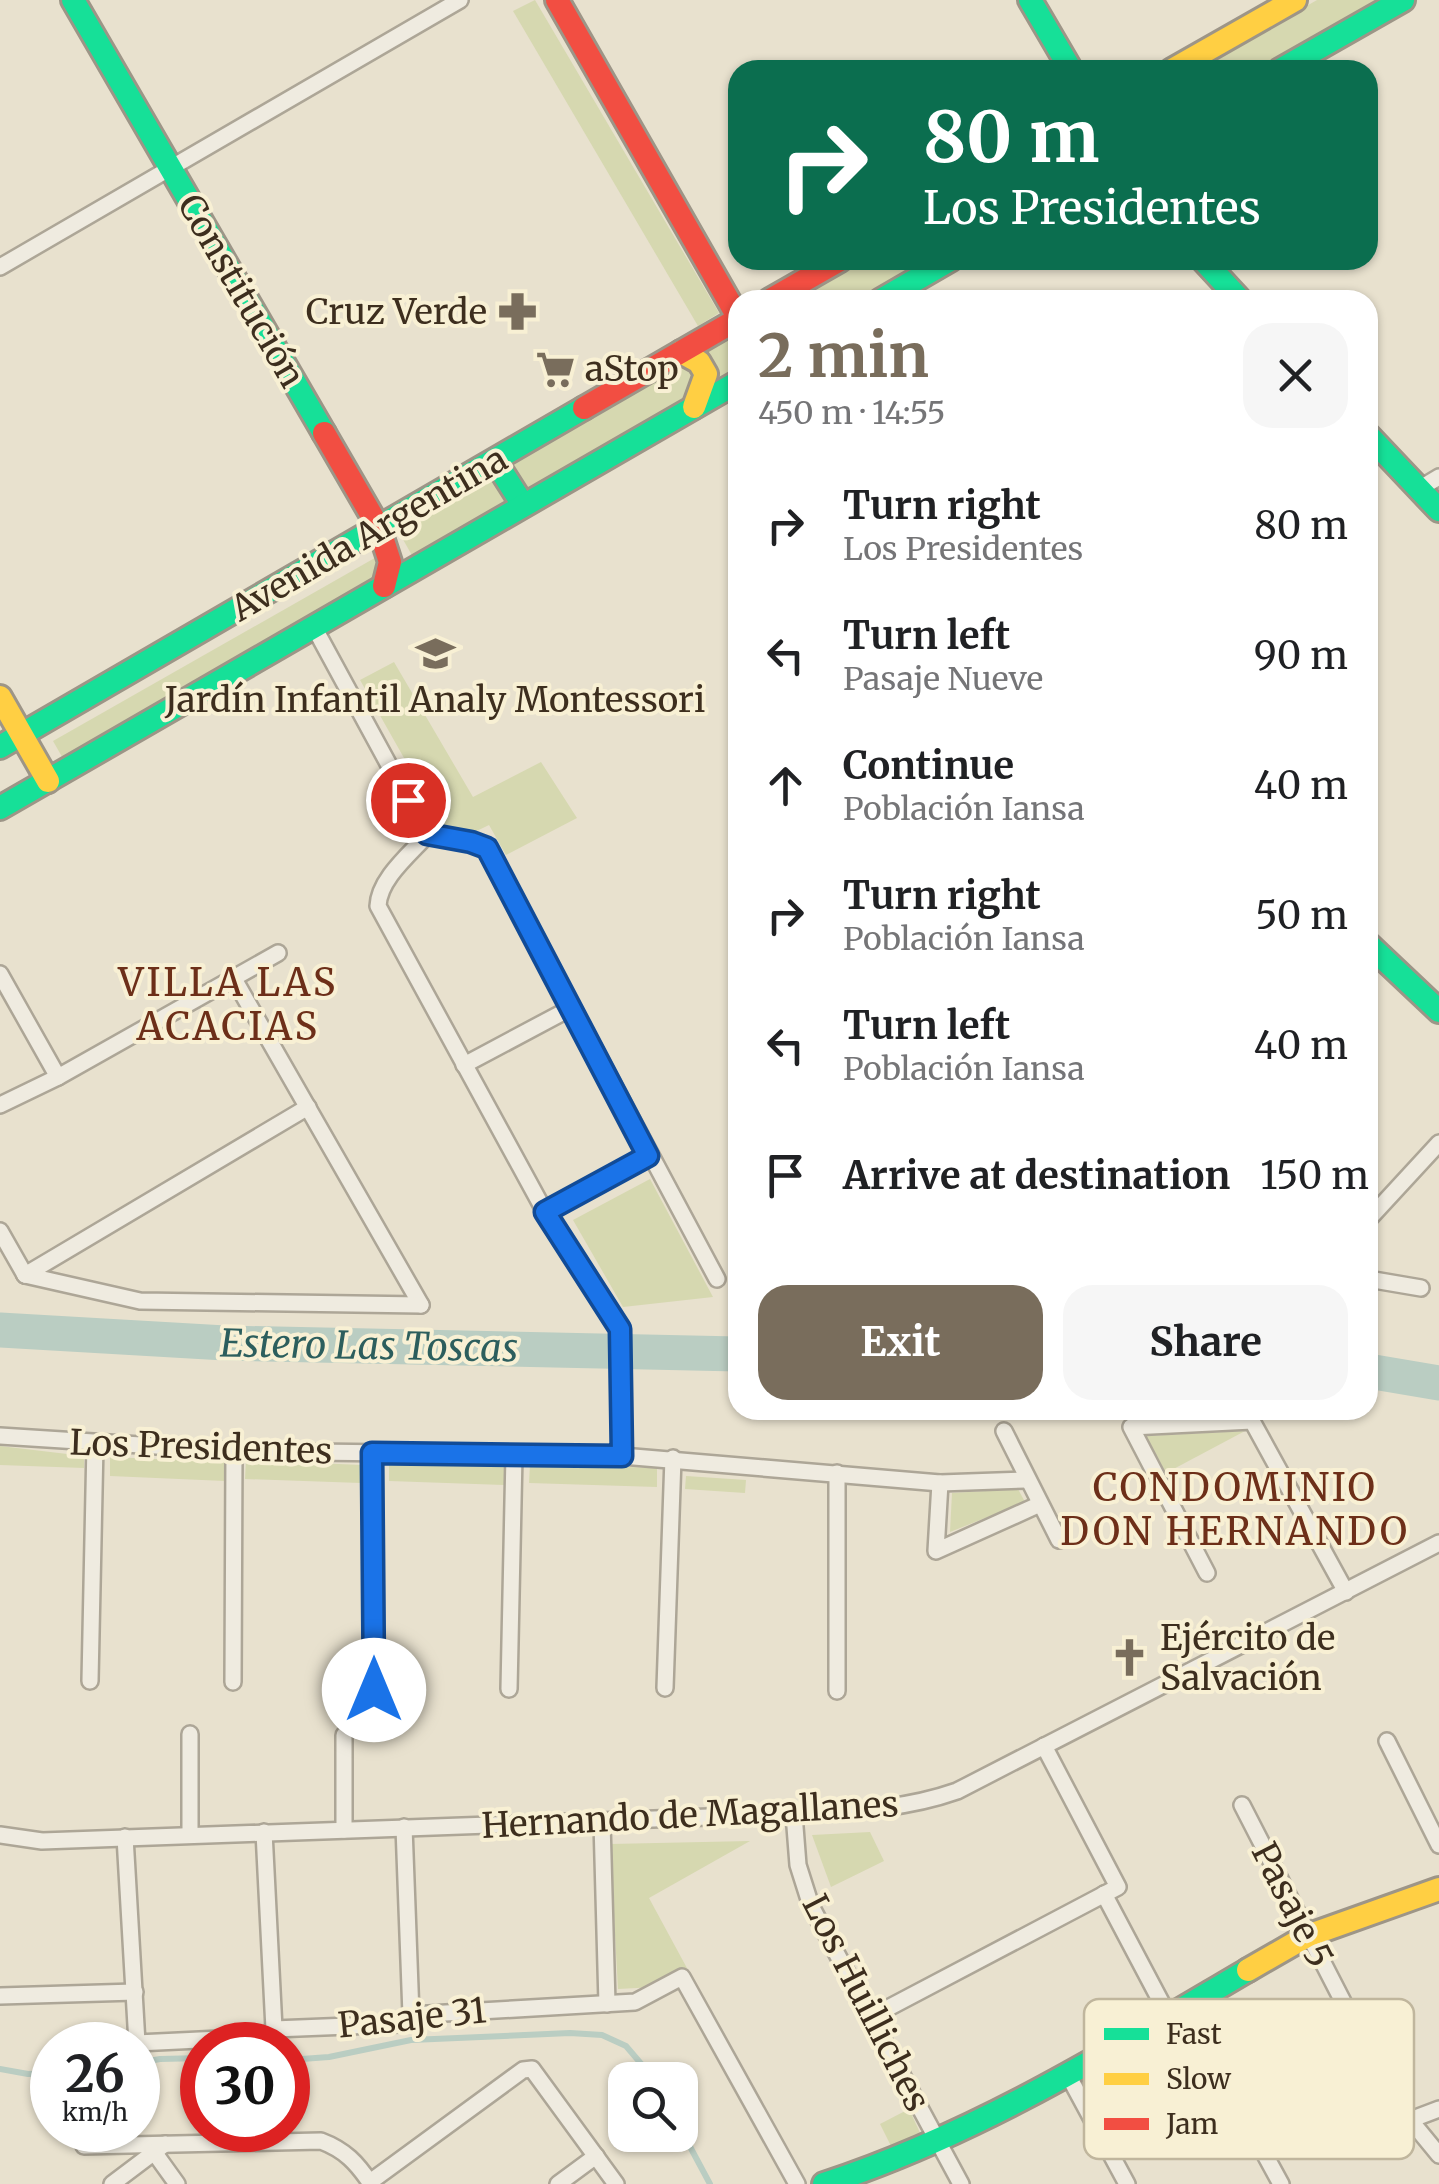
<!DOCTYPE html>
<meta charset="utf-8">
<style>
:root{--surface:#fff;--page:#f6f6f6;--text:#202124;--muted:#757577;--accent:#796d5c}
body{margin:0;font-family:Merriweather,serif;background:var(--page);color:var(--text);height:100vh;display:flex;flex-direction:column;font-size:38px;white-space:nowrap}
*{box-sizing:border-box;margin:0}
p{font-size:32px;color:var(--muted)}
.icon{flex:none;width:55px;height:55px;fill:none;stroke:currentColor;stroke-width:2;stroke-linecap:round;stroke-linejoin:round}
.map{position:relative;flex:1;overflow:hidden}
.panel{position:absolute;left:728px;top:290px;width:650px;height:1130px;display:flex;flex-direction:column;background:var(--surface);border-radius:30px;box-shadow:0 2px 8px #0004}
.panel>*{flex:none}
.top-card{position:absolute;left:728px;top:60px;width:650px;height:210px;border-radius:30px;box-shadow:0 2px 8px #0004;background:#0b6e4f;color:#fff;overflow:hidden}
.buttons{position:absolute;left:608px;top:2062px;display:grid;gap:20px}
.buttons a{display:grid;place-items:center;width:90px;height:90px;border-radius:20px;background:var(--surface);box-shadow:0 2px 8px #0004;font-size:50px}
.speed{position:absolute;left:30px;top:2022px;display:flex;gap:20px;font-size:50px;font-weight:700;text-align:center}
.speed>*{display:grid;place-content:center;width:130px;height:130px;border-radius:50%;background:var(--surface);box-shadow:0 2px 8px #0004;line-height:1}
.speed small{font-size:25px;font-weight:400}
.speed .limit{border:15px solid #d22;background:#fff;color:#111}
.pin{position:absolute;display:grid;place-items:center;width:85px;height:85px;color:#fff;margin:-42px;border:5px solid #fff;border-radius:50%;box-shadow:0 2px 10px #0007}
.me{position:absolute;width:110px;margin:-55px;rotate:0deg;stroke-linejoin:round;filter:drop-shadow(0 0 8px #0008)}
.turn{display:flex;align-items:center;gap:35px;height:210px;padding:0 30px;font-size:45px}
.turn .icon{width:130px;height:130px;stroke-width:2.5}
.turn b{display:block;font-size:70px;line-height:85px}
.round{display:grid;place-items:center;flex:none;width:105px;height:105px;border-radius:30px;background:var(--page)}
.overview{display:flex;align-items:center;justify-content:space-between;height:170px;padding:0 30px}
h1{font-size:60px;font-weight:700;line-height:75px;color:var(--accent)}
.cta{display:flex;gap:20px;margin-top:auto;padding:20px 30px}
.cta a{flex:1;height:115px;border-radius:30px;background:var(--accent);color:#fff;font-size:40px;font-weight:700;line-height:115px;text-align:center}
.cta a+a{background:var(--page);color:var(--text)}
ul{padding:0;list-style:none}
li{display:flex;align-items:center;gap:30px;height:130px;padding:0 30px}
li div{flex:1}
li b{display:block;font-size:38px}
li em{font-style:normal}
.map>svg:first-child{display:block}
</style>
<div class="map">
<svg width="1439" height="2184" viewBox="0 0 1439 2184">
<rect width="100%" height="100%" fill="#e8e1ce"/>
<g fill="#d6d8b0">
<path d="M535,0l184,313 -21,13 -185,-315z"/>
<path d="M1317,0h64l-124,70h-62z"/>
<path d="M867,260h59l-69,40h-60z"/>
<path d="M737,330v42l-323,187 -18,-32z"/>
<path d="M387,551l14,24 -328,201 -20,-35z"/>
<path d="M394,662l79,135 68,-35 36,56 -71,37 -17,-30 -37,18 -92,-163z"/>
<path d="M650,1179l63,118 -90,10 -50,-87z"/>
<path d="M1245,1431l-79,42 -20,-37z"/>
<path d="M0,1446l84,10v12l-84,-3z"/>
<path d="M110,1457l115,5v19l-115,-5z"/>
<path d="M246,1460l115,5v18l-116,-4z"/>
<path d="M389,1462l116,4 -1,19 -115,-4z"/>
<path d="M530,1464l127,4v19l-128,-4z"/>
<path d="M686,1476l60,4 -1,13 -60,-4z"/>
<path d="M1018,1489l7,13 -75,30 2,-39z"/>
<path d="M870,1832l14,29 -53,26 -19,-52z"/>
<path d="M750,1841l-101,57 39,72 -32,17 -38,2 -8,-145z"/>
<path d="M909,2109l13,28 -29,13 -13,-26z"/>
</g>
<g fill="none" stroke-linecap="round" stroke-linejoin="round">
<g stroke="#bacdc2" stroke-width="6">
<path d="M288,2060l41,-3 82,-17 159,-7 32,2 24,11 29,34"/>
<path d="M138,2063l22,-4 42,-1"/>
<path d="M0,2069l28,5 24,-1"/>
<path d="M680,2128l30,56"/>
</g>
<g stroke="#bacdc2" stroke-width="35">
<path d="M0,1330l225,13 513,11"/>
<path d="M1368,1371l71,12"/>
</g>
<defs>
<g id="street">
<path d="M0,267l460,-267"/>
<path d="M1419,489l20,-12"/>
<path d="M314,627l113,208"/>
<path d="M0,974l58,103"/>
<path d="M234,979l187,326"/>
<path d="M464,1065l107,-57"/>
<path d="M0,1105l58,-28 220,-124"/>
<path d="M545,1212l103,-56"/>
<path d="M1368,1220l71,-77"/>
<path d="M0,1231l25,44"/>
<path d="M25,1275l115,26 281,4"/>
<path d="M25,1275l283,-168"/>
<path d="M1368,1279l53,9"/>
<path d="M1004,1431l55,109"/>
<path d="M0,1436l234,15 388,5 318,27 86,-3"/>
<path d="M372,1453l2,237"/>
<path d="M622,1456l-2,-127 -75,-117 -167,-306c1,-27 32,-52 49,-71l44,7 16,6 230,431"/>
<path d="M837,1473v218"/>
<path d="M940,1483l-4,68 102,-46"/>
<path d="M1207,1573l-76,-146 121,-6 94,171"/>
<path d="M90,1681l5,-237"/>
<path d="M233,1682l1,-231"/>
<path d="M665,1688l8,-230"/>
<path d="M509,1689l5,-234"/>
<path d="M1387,1741l52,104"/>
<path d="M1242,1805l151,294 46,56"/>
<path d="M794,1814l4,51 13,41 150,278"/>
<path d="M602,1822l5,182"/>
<path d="M404,1827l7,188"/>
<path d="M344,1830v-95"/>
<path d="M264,1832l10,197"/>
<path d="M190,1834v-100"/>
<path d="M0,1835l42,6 752,-27c57,-3 109,-4 163,-23l482,-248"/>
<path d="M125,1837l12,206 126,-6 11,-8 125,-5 12,-9 224,-13 47,-25 115,207"/>
<path d="M1104,1894l65,123"/>
<path d="M0,1996l135,-4"/>
<path d="M1185,2008l96,176"/>
<path d="M871,2017l247,-130 -74,-141"/>
<path d="M1068,2075l59,109"/>
<path d="M1410,2120l29,-11"/>
<path d="M84,2146l237,-5c24,9 36,22 50,43"/>
<path d="M154,2152l23,32"/>
<path d="M370,2182l153,-112 9,-1 84,115"/>
<path d="M112,2184l53,-40"/>
<path d="M558,2184l38,-28"/>
</g>
<g id="fast">
<path d="M73,0l251,433"/>
<path d="M1030,0l41,70"/>
<path d="M1280,70l123,-70"/>
<path d="M1203,260l37,40"/>
<path d="M881,300l69,-40"/>
<path d="M1368,435l71,75"/>
<path d="M495,461l28,44"/>
<path d="M0,747l584,-339"/>
<path d="M0,808l738,-426"/>
<path d="M1368,944l71,67"/>
<path d="M824,2184c151,-49 288,-134 424,-214"/>
</g>
<g id="slow">
<path d="M1172,70l123,-70"/>
<path d="M681,352l18,10 7,12 -12,33"/>
<path d="M0,697l48,84"/>
<path d="M1248,1970l59,-34 132,-47"/>
</g>
<g id="jam">
<path d="M557,0l181,317"/>
<path d="M770,300l70,-40"/>
<path d="M584,408l154,-89"/>
<path d="M324,433l55,95 11,34 -6,24"/>
</g>
</defs>
<use href="#street" stroke="#ada697" stroke-width="20"/>
<use href="#fast" stroke="#9d9587" stroke-width="28"/>
<use href="#slow" stroke="#9d9587" stroke-width="28"/>
<use href="#jam" stroke="#9d9587" stroke-width="28"/>
<use href="#street" stroke="#efebe0" stroke-width="15"/>
<use href="#fast" stroke="#16e098" stroke-width="22"/>
<use href="#slow" stroke="#ffcf43" stroke-width="22"/>
<use href="#jam" stroke="#f24e42" stroke-width="22"/>
</g>
<g fill="none" stroke-linecap="round" stroke-linejoin="round">
<defs>
<path id="route" d="M374,1690l-2,-237 250,3 -2,-127 -75,-117 103,-56 -161,-308 -16,-6 -44,-8 -19,-34"/>
</defs>
<use href="#route" stroke="#114b97" stroke-width="25"/>
<use href="#route" stroke="#1a73e8" stroke-width="18"/>
</g>
<defs>
<symbol id="pharmacy-bare" viewBox="-9 -9 18 18"><path d="M-2-6h4v4h4v4h-4v4h-4v-4h-4v-4h4Z" fill="#796d5c" stroke="#f8f0d4" stroke-width="2.5" paint-order="stroke"/></symbol>
<symbol id="supermarket-bare" viewBox="-9 -9 18 18"><path d="M-6-5.5h2.5l.6 2H6L4.5 2H-2.5L-4.4-4H-6ZM-1.5 3.2a1.3 1.3 0 1 0 .1 0ZM3 3.2a1.3 1.3 0 1 0 .1 0Z" fill="#796d5c" stroke="#f8f0d4" stroke-width="2.5" paint-order="stroke"/></symbol>
<symbol id="school-bare" viewBox="-9 -9 18 18"><path d="M0-5L7-2L0 1L-7-2ZM-4 1L0 2.5L4 1V4Q0 6-4 4Z" fill="#796d5c" stroke="#f8f0d4" stroke-width="2.5" paint-order="stroke"/></symbol>
<symbol id="church-bare" viewBox="-9 -9 18 18"><path d="M-1.2-6h2.4v3.5h3.3v2.4h-3.3V6h-2.4V-.1h-3.3v-2.4h3.3Z" fill="#796d5c" stroke="#f8f0d4" stroke-width="2.5" paint-order="stroke"/></symbol>
</defs>
<g fill-rule="evenodd">
<use href="#pharmacy-bare" x="490" y="284" width="55" height="55"/>
<use href="#supermarket-bare" x="528" y="342" width="55" height="55"/>
<use href="#school-bare" x="408" y="626" width="55" height="55"/>
<use href="#church-bare" x="1102" y="1630" width="55" height="55"/>
</g>
<g text-anchor="middle" stroke-width="8" stroke-linejoin="round" paint-order="stroke">
<g font-size="35" fill="#3d2e1e" stroke="#f8f0d4">
<text transform="translate(241 291) rotate(60)" y="12">Constitución</text>
<text transform="translate(369 534) rotate(-30)" y="12">Avenida Argentina</text>
<text transform="translate(201 1447) rotate(2)" y="12">Los Presidentes</text>
<text transform="translate(690 1815) rotate(-3)" y="12">Hernando de Magallanes</text>
<text transform="translate(1292 1905) rotate(63)" y="12">Pasaje 5</text>
<text transform="translate(866 2003) rotate(63)" y="12">Los Huilliches</text>
<text transform="translate(412 2018) rotate(-6)" y="12">Pasaje 31</text>
</g>
<g font-size="35" fill="#3d2e1e" stroke="#f8f0d4" text-anchor="start">
<text x="487" y="324" text-anchor="end">Cruz Verde</text>
<text x="585" y="381">aStop</text>
<text x="435" y="712" text-anchor="middle">Jardín Infantil Analy Montessori</text>
<text x="1160" y="1650">Ejército de<tspan x="1160" dy="40">Salvación</tspan></text>
</g>
<g font-size="38" letter-spacing="2.5" fill="#6d2f19" stroke="#f8f0d4">
<text x="228" y="996">VILLA LAS<tspan x="228" dy="44">ACACIAS</tspan></text>
<text x="1235" y="1501">CONDOMINIO<tspan x="1235" dy="44">DON HERNANDO</tspan></text>
</g>
<g font-size="38" font-style="italic" fill="#2c5e5d" stroke="#f8f0d4">
<text transform="translate(369 1346) rotate(1)" y="13">Estero Las Toscas</text>
</g>
</g>
<rect x="1084" y="1999" width="330" height="160" rx="15" fill="#f8f0d4" stroke="#c0b69d" stroke-width="2.5"/>
<rect x="1104" y="2028" width="45" height="12" fill="#16e098"/>
<rect x="1104" y="2073" width="45" height="12" fill="#ffcf43"/>
<rect x="1104" y="2118" width="45" height="12" fill="#f24e42"/>
<g font-size="28" fill="#3d2e1e">
<text x="1166" y="2044">Fast</text>
<text x="1166" y="2089">Slow</text>
<text x="1166" y="2134">Jam</text>
</g>
</svg>
<div class="buttons">
<a><svg class="icon" aria-label="search" viewBox="0 0 24 24"><circle cx="10" cy="10" r="6"/><path d="M15 15l6 6"/></svg></a>
</div>
<div class="speed"><div>26<small>km/h</small></div><div class="limit">30</div></div>
<div class="pin" style="left:408px;top:800px;background:#d93025"><svg class="icon" aria-label="arrive" viewBox="0 0 24 24"><path d="M6 21V4h12l-3 4 3 4H6"/></svg></div>
<svg class="me" style="left:374px;top:1690px" viewBox="-20 -20 40 40"><circle r="19" fill="#fff"/><path d="M0-13L10 11 0 6-10 11z" fill="#1a73e8"/></svg>
<div class="top-card">
<div class="turn"><svg class="icon" aria-label="right" viewBox="0 0 24 24"><path d="M7 20v-9h11M14 6l5 5-5 5"/></svg><div><b>80 m</b>Los Presidentes</div></div>
</div>
<section class="panel">
<div class="overview"><div><h1>2 min</h1><p>450 m · 14:55</p></div><a class="round"><svg class="icon" aria-label="close" viewBox="0 0 24 24"><path d="M6 6l12 12M18 6L6 18"/></svg></a></div>
<ul>
<li><svg class="icon" aria-label="right" viewBox="0 0 24 24"><path d="M7 20v-9h11M14 6l5 5-5 5"/></svg><div><b>Turn right</b><p>Los Presidentes</p></div><em>80 m</em></li>
<li><svg class="icon" aria-label="left" viewBox="0 0 24 24"><path d="M17 20v-9H6M10 6l-5 5 5 5"/></svg><div><b>Turn left</b><p>Pasaje Nueve</p></div><em>90 m</em></li>
<li><svg class="icon" aria-label="ahead" viewBox="0 0 24 24"><path d="M12 20V5M6 11l6-6 6 6"/></svg><div><b>Continue</b><p>Población Iansa</p></div><em>40 m</em></li>
<li><svg class="icon" aria-label="right" viewBox="0 0 24 24"><path d="M7 20v-9h11M14 6l5 5-5 5"/></svg><div><b>Turn right</b><p>Población Iansa</p></div><em>50 m</em></li>
<li><svg class="icon" aria-label="left" viewBox="0 0 24 24"><path d="M17 20v-9H6M10 6l-5 5 5 5"/></svg><div><b>Turn left</b><p>Población Iansa</p></div><em>40 m</em></li>
<li><svg class="icon" aria-label="arrive" viewBox="0 0 24 24"><path d="M6 21V4h12l-3 4 3 4H6"/></svg><div><b>Arrive at destination</b></div><em>150 m</em></li>
</ul>
<div class="cta"><a>Exit</a><a>Share</a></div>
</section>
</div>
